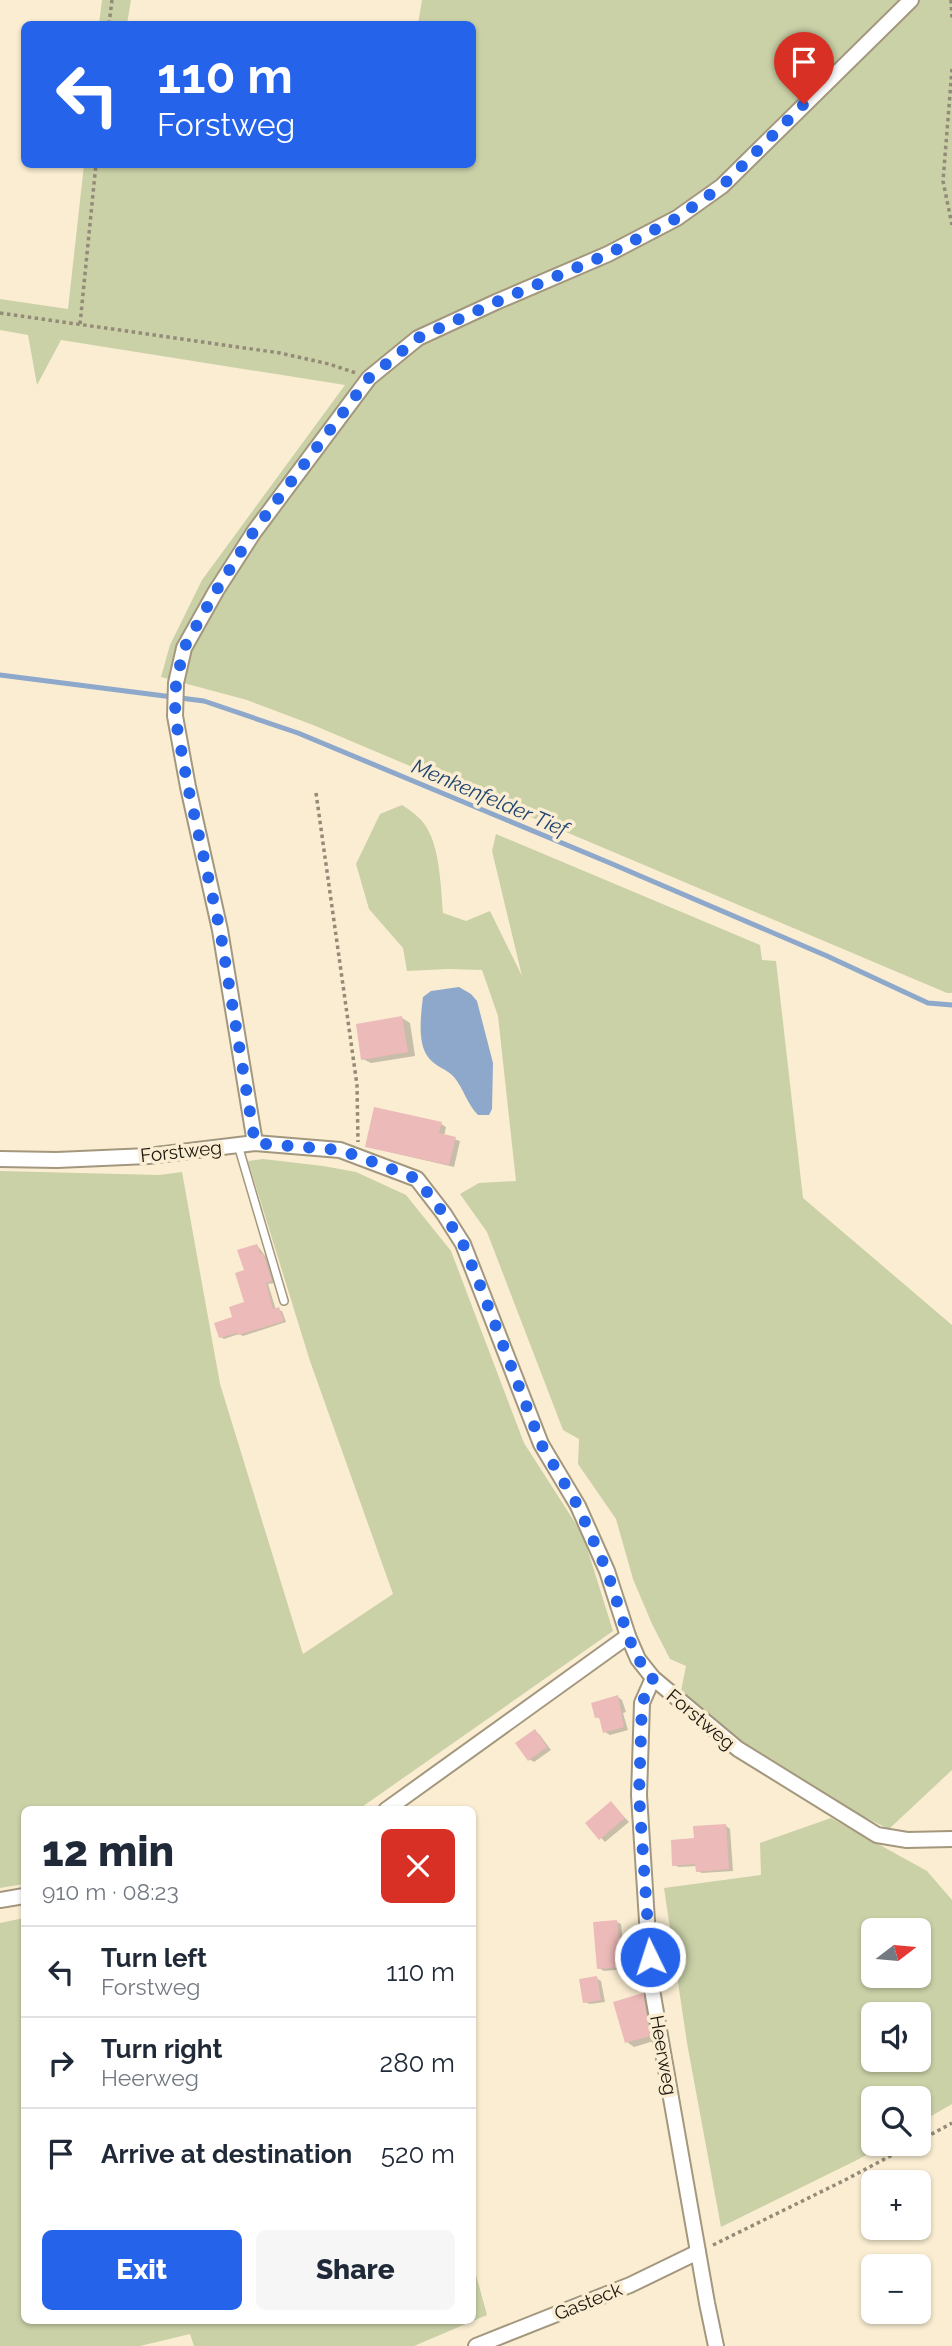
<!DOCTYPE html>
<meta charset="utf-8">
<style>
:root{--surface:#fff;--page:#f6f6f7;--text:#1f2937;--muted:#747a83;--line:#e0e1e3;--accent:#2563eb}
body{margin:0;font-family:Raleway,sans-serif;background:var(--page);color:var(--text);height:100vh;display:flex;flex-direction:column;font-size:26px;white-space:nowrap}
*{box-sizing:border-box;margin:0}
p{font-size:23px;color:var(--muted)}
.icon{flex:none;width:38px;height:38px;fill:none;stroke:currentColor;stroke-width:2;stroke-linecap:round;stroke-linejoin:round}
.map{position:relative;flex:1;overflow:hidden}
.panel{position:absolute;left:21px;top:1806px;width:455px;height:518px;display:flex;flex-direction:column;background:var(--surface);border-radius:10px;box-shadow:0 2px 5px #0004}
.panel>*{flex:none}
.hud{position:absolute;left:21px;top:21px;width:455px;height:147px;border-radius:10px;box-shadow:0 2px 5px #0004;background:#2563eb;color:#fff;overflow:hidden}
.needle{width:46px;rotate:74deg}
.controls{position:absolute;left:861px;top:1918px;display:grid;gap:14px}
.controls a{display:grid;place-items:center;width:70px;height:70px;border-radius:10px;background:var(--surface);box-shadow:0 2px 5px #0004;font-size:35px}
.pin{position:absolute;display:grid;place-items:center;width:60px;height:60px;color:#fff;margin:-72px -30px;border-radius:50% 50% 50% 0;rotate:-45deg;box-shadow:0 0 7px #0007}
.pin .icon{rotate:45deg}
.me{position:absolute;width:77px;margin:-38px;rotate:356deg;stroke-linejoin:round;filter:drop-shadow(0 0 5px #0008)}
.turn{display:flex;align-items:center;gap:24px;height:147px;padding:0 21px;font-size:32px}
.turn .icon{width:91px;height:91px;stroke-width:2.5}
.turn b{display:block;font-size:49px;line-height:60px}
.round{display:grid;place-items:center;flex:none;width:74px;height:74px;border-radius:10px;background:var(--page)}
.headline{display:flex;align-items:center;justify-content:space-between;height:119px;padding:0 21px}
h1{font-size:42px;font-weight:800;line-height:52px}
.cta{display:flex;gap:14px;margin-top:auto;padding:14px 21px}
.cta a{flex:1;height:80px;border-radius:10px;background:var(--accent);color:#fff;font-size:28px;font-weight:800;line-height:80px;text-align:center}
.cta a+a{background:var(--page);color:var(--text)}
ul{padding:0;list-style:none}
li{display:flex;align-items:center;gap:21px;height:91px;padding:0 21px;border-top:2px solid var(--line)}
li div{flex:1}
li b{display:block;font-size:26px}
li em{font-style:normal}
.map>svg:first-child{display:block}
</style>
<div class="map">
<svg width="952" height="2346" viewBox="0 0 952 2346">
<rect width="100%" height="100%" fill="#faedd2"/>
<g fill="#cad1a7" fill-rule="evenodd">
<path d="M102,0h29l-4,24h-28z"/>
<path d="M422,0h530v993h-5l-634,-268 -66,-25 -86,-23 9,-32 32,-65 143,-195 -284,-45 -24,45 -9,-50 -28,-5v-31l68,10 16,-144 388,-1v-140h-54z"/>
<path d="M402,805c11,7 22,15 27,27 11,21 12,57 14,81l23,8 24,-10 32,65 -30,-125 4,-17 264,111 2,15 14,1 27,237 149,127v445l-63,59 -48,-23 -101,-63 -59,-52 5,-25 -16,-7 -18,-35 -19,-45 -17,-60 -38,-55 1,-25 -16,-9 -76,-198 -27,-38 19,-11 37,-2 -18,-165 -16,-46 -34,-1 -41,2 -4,-23 -34,-39 -13,-45 24,-50z"/>
<path d="M263,1159l60,7 33,6 50,23 45,56 73,192 59,92 30,96 -254,178 -335,1v74l-24,4v-717l159,4 23,-3 38,212 83,270 90,-60 -83,-233 -62,-200z"/>
<path d="M831,1818l96,53 25,29v204l-33,19v-25h-46v46h12l-26,15 -138,68 -34,-184 -23,-155 97,-13 -1,-32zM873,1930h46v46h-46zM873,2014h46v46h-46z"/>
<path d="M24,1918v402h448l1,-56 14,51 -73,31h-220l-4,-12 -50,12h-140v-423z"/>
</g>
<path fill="#8da8cb" d="M459,987l12,7 6,7 16,62 -1,46 -3,6h-11c-11,-11 -14,-26 -24,-38 -7,-8 -20,-11 -26,-20 -11,-14 -7,-43 -5,-60l8,-6z"/>
<g fill="#0003">
<path d="M402,1018l8,5 5,33 -44,7 -8,-4z"/>
<path d="M441,1124l5,3 -2,9 16,5 -6,26 -82,-19z"/>
<path d="M257,1245l9,12 8,26 -6,1 8,26 6,1 4,11 -43,14 -4,-2 -15,5 -3,-2 25,-34v-32z"/>
<path d="M618,1697l4,3 4,12 -3,1 5,17 -18,5 -5,-3 -3,-12 -5,-3z"/>
<path d="M535,1731l4,3 12,16 -17,12 -5,-3z"/>
<path d="M611,1803l18,19 -24,20 -18,-19z"/>
<path d="M726,1826l4,3 3,42 -31,2 -5,-2v-5l-18,1 -5,-2 22,-25z"/>
<path d="M617,1922l4,2 5,45 -22,2 -5,-3z"/>
<path d="M596,1978l5,3 4,21 -15,2 -5,-2z"/>
<path d="M642,1995l8,4 7,41 -23,7 -7,-5z"/>
</g>
<g fill="none" stroke-linecap="round" stroke-linejoin="round">
<path stroke="#8da8cb" stroke-width="5" d="M0,675l204,26 94,32 312,130 217,93 101,47 24,2"/>
</g>
<g fill="#ecbab8">
<path d="M402,1016l6,36 -47,8 -5,-36z"/>
<path d="M374,1107l68,15 -3,11 17,4 -7,28 -84,-18z"/>
<path d="M257,1244l3,10 3,-1 9,28 -6,2 7,26 6,-2 5,14 -46,14 -1,-2 -18,5 -5,-15 18,-6 -3,-10 15,-5 -9,-29 9,-3 -7,-20z"/>
<path d="M618,1695l6,32 -21,6 -4,-16 -4,1 -4,-15z"/>
<path d="M535,1729l12,18 -19,14 -13,-18z"/>
<path d="M611,1801l14,17 -26,22 -14,-17z"/>
<path d="M726,1824l3,45 -33,3 -1,-8 -23,2 -1,-26 23,-2 -1,-12z"/>
<path d="M617,1920l5,47 -25,2 -4,-47z"/>
<path d="M597,1976l4,24 -18,3 -4,-24z"/>
<path d="M643,1993l7,43 -25,7 -12,-41z"/>
</g>
<g fill="none" stroke-linecap="round" stroke-linejoin="round">
<defs>
<path id="lane" d="M238,1145l46,156"/>
<g id="street">
<path d="M255,1143l-35,-213 -32,-143 -13,-71 1,-33 8,-35 32,-57 38,-59 115,-154 49,-40 78,-36 112,-48 69,-36 45,-32 189,-186"/>
<path d="M0,1159l57,1 91,-4 107,-13 85,7 77,29 27,35 19,30 78,200 37,62 29,65 21,65 10,23 15,19 85,71 139,86 30,5 45,-1"/>
<path d="M653,1678l-11,25 -3,92 12,189 56,319 9,43"/>
<path d="M386,1810l242,-174"/>
<path d="M0,1900l24,-4"/>
<path d="M476,2346l154,-61 68,-33"/>
</g>
</defs>
<use href="#lane" stroke="#a3977e" stroke-width="10"/>
<use href="#street" stroke="#a3977e" stroke-width="18"/>
<g stroke="#948a78" stroke-width="3.5" stroke-dasharray="3.5 3.5" stroke-linecap="butt">
<path d="M951,0l1,19"/>
<path d="M109,24l3,-24"/>
<path d="M952,69l-9,112 9,44"/>
<path d="M0,313l280,40 49,11 27,9"/>
<path d="M80,324l16,-160"/>
<path d="M316,793l41,292 1,57"/>
<path d="M919,2141l33,-18"/>
<path d="M713,2245l132,-65 68,-36"/>
</g>
<use href="#lane" stroke="#fff" stroke-width="7"/>
<use href="#street" stroke="#fff" stroke-width="14"/>
</g>
<g fill="none" stroke-linecap="round" stroke-linejoin="round">
<path stroke="#2563eb" stroke-width="12" stroke-dasharray="0 21.6" d="M650,1957l-11,-162 3,-92 11,-25 -15,-19 -10,-23 -21,-65 -29,-65 -37,-62 -63,-164 -15,-36 -19,-30 -27,-35 -38,-15 -39,-14 -85,-7 -35,-213 -32,-143 -13,-71 1,-33 8,-35 32,-57 38,-60 115,-153 49,-40 78,-36 112,-48 69,-36 45,-32 82,-82"/>
</g>
<g text-anchor="middle" stroke-width="7" stroke-linejoin="round" paint-order="stroke">
<g font-size="19" fill="#1c170e" stroke="#faedd2">
<text transform="translate(181 1151) rotate(-6)" y="7">Forstweg</text>
<text transform="translate(701 1719) rotate(40)" y="7">Forstweg</text>
<text transform="translate(664 2055) rotate(80)" y="7">Heerweg</text>
<text transform="translate(588 2301) rotate(-22)" y="7">Gasteck</text>
</g>
<g font-size="21" font-style="italic" fill="#1f4572" stroke="#faedd2">
<text transform="translate(490 798) rotate(23)" y="7">Menkenfelder Tief</text>
</g>
</g>
</svg>
<div class="controls">
<a><svg class="needle" viewBox="-14 -14 28 28"><path d="M0-13l5 13h-10z" fill="#e53935"/><path d="M0 13l5-13h-10z" fill="#747a83"/></svg></a>
<a><svg class="icon" aria-label="sound" viewBox="0 0 24 24"><path d="M4 9h4l5-4v14l-5-4H4zM17 9q2 3 0 6"/></svg></a>
<a><svg class="icon" aria-label="search" viewBox="0 0 24 24"><circle cx="10" cy="10" r="6"/><path d="M15 15l6 6"/></svg></a>
<a>+</a>
<a>−</a>
</div>
<div class="pin" style="left:804px;top:104px;background:#d93025"><svg class="icon" aria-label="arrive" viewBox="0 0 24 24"><path d="M6 21V4h12l-3 4 3 4H6"/></svg></div>
<svg class="me" style="left:650px;top:1957px" viewBox="-20 -20 40 40"><circle r="17" fill="#2563eb" stroke="#fff" stroke-width="3"/><path d="M0-11L8 9 0 5-8 9z" fill="#fff"/></svg>
<div class="hud">
<div class="turn"><svg class="icon" aria-label="left" viewBox="0 0 24 24"><path d="M17 20v-9H6M10 6l-5 5 5 5"/></svg><div><b>110 m</b>Forstweg</div></div>
</div>
<section class="panel">
<div class="headline"><div><h1>12 min</h1><p>910 m · 08:23</p></div><a class="round" style="background:#d93025;color:#fff"><svg class="icon" aria-label="close" viewBox="0 0 24 24"><path d="M6 6l12 12M18 6L6 18"/></svg></a></div>
<ul>
<li><svg class="icon" aria-label="left" viewBox="0 0 24 24"><path d="M17 20v-9H6M10 6l-5 5 5 5"/></svg><div><b>Turn left</b><p>Forstweg</p></div><em>110 m</em></li>
<li><svg class="icon" aria-label="right" viewBox="0 0 24 24"><path d="M7 20v-9h11M14 6l5 5-5 5"/></svg><div><b>Turn right</b><p>Heerweg</p></div><em>280 m</em></li>
<li><svg class="icon" aria-label="arrive" viewBox="0 0 24 24"><path d="M6 21V4h12l-3 4 3 4H6"/></svg><div><b>Arrive at destination</b></div><em>520 m</em></li>
</ul>
<div class="cta"><a>Exit</a><a>Share</a></div>
</section>
</div>
